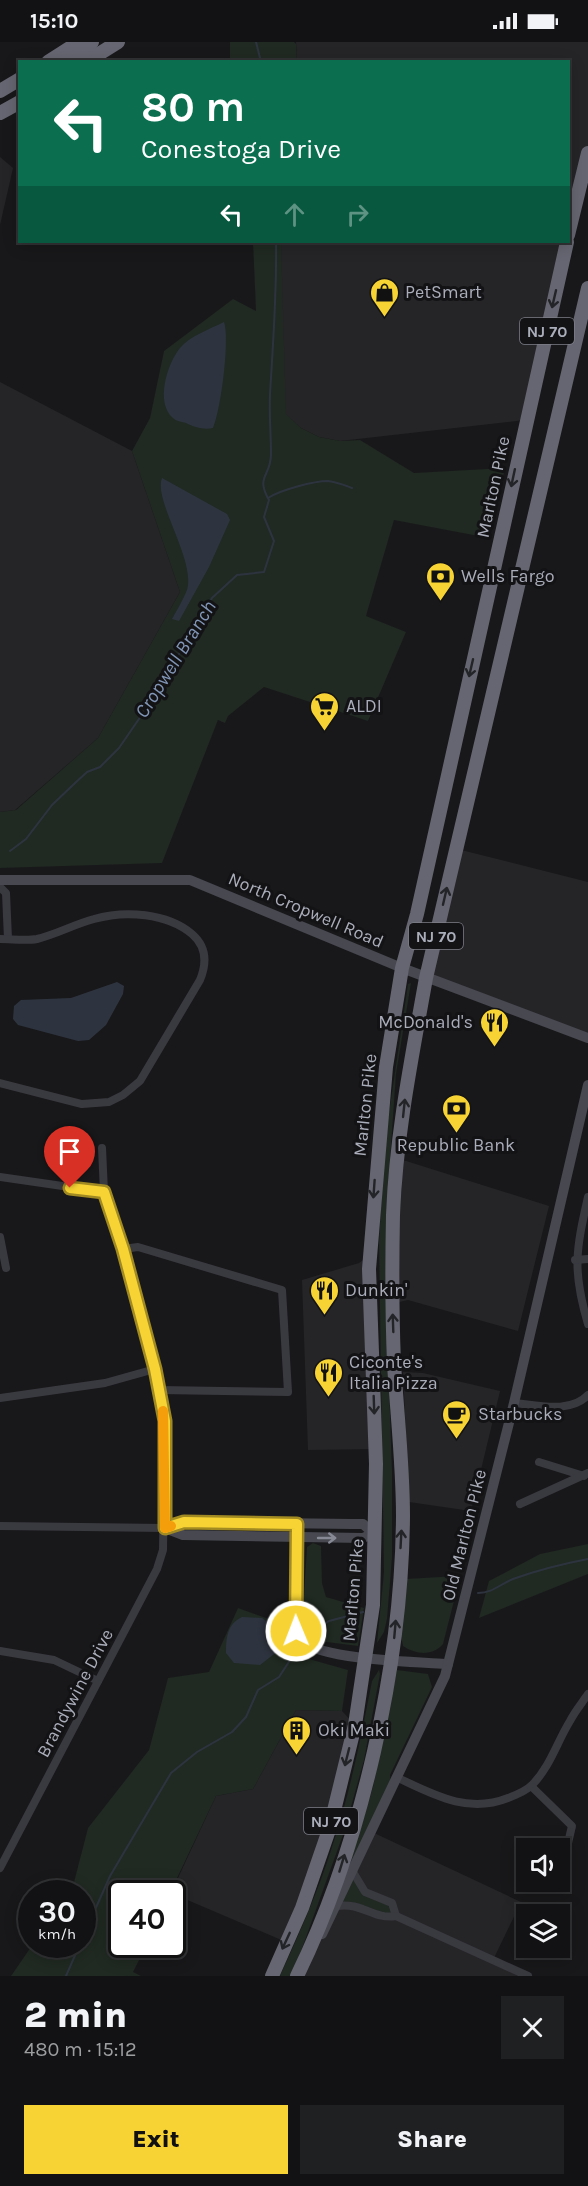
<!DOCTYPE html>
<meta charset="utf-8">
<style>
:root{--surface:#121214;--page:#1f2022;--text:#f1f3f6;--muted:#9c9ea0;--line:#313234;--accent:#f7d434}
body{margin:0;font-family:Karla,sans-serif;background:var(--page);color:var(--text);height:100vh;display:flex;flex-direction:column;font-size:22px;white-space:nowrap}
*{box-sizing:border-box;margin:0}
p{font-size:20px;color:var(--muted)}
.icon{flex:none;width:33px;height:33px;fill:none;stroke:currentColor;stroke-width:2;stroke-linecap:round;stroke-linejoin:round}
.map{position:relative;height:1934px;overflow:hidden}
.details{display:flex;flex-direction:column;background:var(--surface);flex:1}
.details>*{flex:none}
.banner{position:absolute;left:18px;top:18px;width:552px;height:183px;border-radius:0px;box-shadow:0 3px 15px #0003,0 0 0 2px var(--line);background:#0b6e4f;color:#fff;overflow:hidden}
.buttons{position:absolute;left:516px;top:1796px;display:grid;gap:12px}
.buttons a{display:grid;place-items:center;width:54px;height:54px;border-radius:0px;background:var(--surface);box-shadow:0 3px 15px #0003,0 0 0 2px var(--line);font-size:30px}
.speed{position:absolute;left:18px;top:1838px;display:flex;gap:12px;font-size:30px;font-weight:700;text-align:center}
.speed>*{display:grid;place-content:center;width:78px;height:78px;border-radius:50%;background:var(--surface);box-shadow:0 3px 15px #0003,0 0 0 2px var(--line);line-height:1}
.speed small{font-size:15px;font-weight:400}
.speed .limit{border:3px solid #111;border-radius:9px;background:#fff;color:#111}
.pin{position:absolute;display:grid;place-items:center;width:51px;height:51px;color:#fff;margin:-62px -26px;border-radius:50% 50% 50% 0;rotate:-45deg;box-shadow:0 0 6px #0007}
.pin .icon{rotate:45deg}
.me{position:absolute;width:66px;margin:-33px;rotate:359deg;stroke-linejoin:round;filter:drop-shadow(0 0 4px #0008)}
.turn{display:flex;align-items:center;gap:21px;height:126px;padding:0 24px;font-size:27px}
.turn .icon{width:78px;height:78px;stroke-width:2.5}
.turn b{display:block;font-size:42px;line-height:51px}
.lanes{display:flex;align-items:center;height:57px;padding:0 24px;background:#0003;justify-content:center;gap:30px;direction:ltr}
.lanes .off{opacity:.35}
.round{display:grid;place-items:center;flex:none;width:63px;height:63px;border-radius:0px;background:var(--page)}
.overview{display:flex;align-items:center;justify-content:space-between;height:102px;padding:0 24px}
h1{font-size:36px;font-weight:800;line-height:45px}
.button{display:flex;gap:12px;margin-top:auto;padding:12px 24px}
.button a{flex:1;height:69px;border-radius:0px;background:var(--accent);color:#111;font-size:24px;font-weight:800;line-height:69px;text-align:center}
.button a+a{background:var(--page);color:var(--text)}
.status{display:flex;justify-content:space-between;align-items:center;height:42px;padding:0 30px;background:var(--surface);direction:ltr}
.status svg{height:16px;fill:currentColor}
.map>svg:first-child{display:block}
</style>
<div class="status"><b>15:10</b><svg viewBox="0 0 49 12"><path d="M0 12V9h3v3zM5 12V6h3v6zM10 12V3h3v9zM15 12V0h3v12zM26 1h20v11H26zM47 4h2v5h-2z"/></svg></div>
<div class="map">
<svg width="588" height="1934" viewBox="0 0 588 1934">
<rect width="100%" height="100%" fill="#18181a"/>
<g fill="#252427">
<path d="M296,0h292v111l-19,82 -1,-173 -271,-1z"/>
<path d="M0,115l13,11 -13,57z"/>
<path d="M280,200h287l-42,178 -185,21 -21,-4 -18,-9 -16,-14z"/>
<path d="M0,340l132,69 48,141 -82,146 -83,72 -15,2z"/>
<path d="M457,807l131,33v156l-162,-60z"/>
<path d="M403,1118l146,46 -31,125 -110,-31 -13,3z"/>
<path d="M370,1213l6,194 -68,1 -6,-170 57,-17z"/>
<path d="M403,1330l20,1 77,18 -29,120 -62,-9z"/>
<path d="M296,1668l46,1 13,14 -25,102 -44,115 -115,-49 45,-97 37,-7z"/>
<path d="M372,1790l149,70 -28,58 35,16h-231l40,-70 28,-14 -12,-20z"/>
</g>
<g fill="#202922">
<path d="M230,0h64l2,2 1,17h-67z"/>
<path d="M253,200h28l5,172 15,14 18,9 21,4 20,-1 54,33 91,-5 -16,70 -95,-18 -28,96 40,16 -38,89 -104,-34 -36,29 -3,7 -7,-3 -56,143 -162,5v-56l16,-2 82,-72 82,-146 -48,-141 18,-33 14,-67 69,-52 23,12z"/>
<path d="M411,941l-15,91 -9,128 -1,98 6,171v87l-5,61 -3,13 -7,11 7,-71 -5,-330 6,-102 23,-156z"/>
<path d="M313,1501l8,3 1,37 4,14 38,11 -6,38 -47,-6 -9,-13 5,-80z"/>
<path d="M588,1502v30l-109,44 10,-37 51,-27z"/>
<path d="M457,1534l1,9 -15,59c-10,12 -27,11 -40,2l-2,-10 5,-57z"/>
<path d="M238,1566l45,16 19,33 46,13 -6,41 -46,-1 -43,79 -37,7 -46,97h-48v51h25l-14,28 8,4h-130l22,-32h49v-51h-14l5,-7 15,-58 61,-78 19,-72 41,-6z"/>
<path d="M379,1628l1,4 -16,86 -20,72 -52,144h-12c19,-42 38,-84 52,-129 18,-54 29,-110 40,-166z"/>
<path d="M397,1628l31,4 4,13 -42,88 1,8 -42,84 24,-80z"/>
<path d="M353,1830c10,21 35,22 43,44l-12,2 -25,-12h-22z"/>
</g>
<g fill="#2e343f">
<path d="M224,280c6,17 -3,88 -11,106 -9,2 -19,-1 -27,-5 -4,-1 -10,-2 -13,-5 -18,-15 -6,-54 7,-70 10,-12 30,-19 44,-26z"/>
<path d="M162,436l65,36 3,6 -21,47 -30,54 -7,-2c5,-9 11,-19 15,-29 9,-30 -34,-90 -25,-112z"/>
<path d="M117,940l7,4 -1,8 -17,31 -17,15 -11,1 -60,-16 -5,-6 1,-13 7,-6 50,-2z"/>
<path d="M242,1575l20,1 14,10 2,23 -18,14 -26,-2 -8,-10c0,-15 1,-29 16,-36z"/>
</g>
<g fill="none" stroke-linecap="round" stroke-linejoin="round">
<g stroke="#2e343f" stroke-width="2">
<path d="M256,0l5,20"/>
<path d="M268,456c12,-8 46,-17 60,-17 9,1 16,4 24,7"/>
<path d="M10,809l16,-12 26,-34 22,-21 13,-12 13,-5 19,-19 33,-48 60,-102 25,-23 27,-3 10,-31 -10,-24 5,-17c-14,-24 2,-23 2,-46 0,-19 -2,-40 -1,-60 3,-51 7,-101 6,-152"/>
<path d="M478,1551c15,0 22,-9 35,-14 25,-9 49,-15 75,-20"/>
<path d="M307,1594l22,-15 34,-9"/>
<path d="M82,1897l28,-63 61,-103 26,-21 35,-20 14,-15 12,-27 21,-13 19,-29"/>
<path d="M66,1934l14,-32"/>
</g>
<g stroke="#393940" stroke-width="8">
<path d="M0,845l6,6 2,46"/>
<path d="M0,897c12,0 26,2 37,0 20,-5 38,-15 57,-20 31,-9 73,-6 98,15 15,13 15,29 8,46l-60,101 -17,14 -14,7 -27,2 -82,-21"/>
<path d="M0,1135l104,15"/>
<path d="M588,1155c-12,53 -16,73 0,127"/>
<path d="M0,1195l6,31"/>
<path d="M123,1207l15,-2 144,43 6,102 -129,-2"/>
<path d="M575,1218l13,-1"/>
<path d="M0,1356l105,-15 50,-14"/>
<path d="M514,1361c23,2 57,11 74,-8"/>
<path d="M539,1420l45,14"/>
<path d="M520,1462l68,-31"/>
<path d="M0,1484l165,2"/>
<path d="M0,1609l54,9 44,21"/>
<path d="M398,1736c36,17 70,36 110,20 8,-3 18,-7 24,-13 18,-18 25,-43 38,-64 5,-10 12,-18 18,-27"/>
<path d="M531,1744l41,40 -4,17"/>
<path d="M0,1826l157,-299 6,-19 2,-129 -10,-52 -32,-120 -19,-57 -2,-44"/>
<path d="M353,1830l12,20 27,11 4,13"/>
<path d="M337,1864c25,-4 37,14 59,10l132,60"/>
</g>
<g stroke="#474850" stroke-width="10">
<path d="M0,838h190l212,88 186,70"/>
<path d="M297,1482l-1,100 6,17c21,19 115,21 146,23"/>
<path d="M165,1486l18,7 180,3 13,-6"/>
<path d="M165,1486l19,-6 168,2h11l9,8"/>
<path d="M322,1892l123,-258 69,-273 74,-318"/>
</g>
<g stroke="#656671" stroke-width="14">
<path d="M48,20l31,-20"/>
<path d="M68,20l18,-11 6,-9"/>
<path d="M86,20l32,-20"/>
<path d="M0,49l20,-12"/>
<path d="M0,71l20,-11"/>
<path d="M568,193l20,-82"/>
<path d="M272,1934l30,-68 28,-81 25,-102 18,-120 3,-141 -7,-195 17,-202 16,-99 15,-54 150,-672"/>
<path d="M297,1934c65,-133 105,-312 106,-460 0,-51 -6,-102 -9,-153 -2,-49 -2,-99 -1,-148 3,-80 19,-159 33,-237l162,-690"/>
</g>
</g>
<defs><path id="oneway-shaft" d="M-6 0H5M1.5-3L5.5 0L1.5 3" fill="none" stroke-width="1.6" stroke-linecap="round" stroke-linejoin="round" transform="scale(1.5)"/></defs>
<g stroke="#232427">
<use href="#oneway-shaft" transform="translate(554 257) rotate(103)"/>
<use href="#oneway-shaft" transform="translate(513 436) rotate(102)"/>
<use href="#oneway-shaft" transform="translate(471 626) rotate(103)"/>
<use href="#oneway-shaft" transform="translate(445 854) rotate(-77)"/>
<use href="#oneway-shaft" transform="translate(404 1066) rotate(-84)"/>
<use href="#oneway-shaft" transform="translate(374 1147) rotate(94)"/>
<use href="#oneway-shaft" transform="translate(393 1281) rotate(-92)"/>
<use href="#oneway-shaft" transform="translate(374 1363) rotate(88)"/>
<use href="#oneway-shaft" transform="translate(401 1497) rotate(-87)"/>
<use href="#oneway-shaft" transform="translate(395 1587) rotate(-85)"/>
<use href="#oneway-shaft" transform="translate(347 1715) rotate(104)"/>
<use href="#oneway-shaft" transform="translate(342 1821) rotate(-73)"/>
<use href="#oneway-shaft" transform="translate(286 1899) rotate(115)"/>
</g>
<use stroke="#878a95" href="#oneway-shaft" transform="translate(327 1496)"/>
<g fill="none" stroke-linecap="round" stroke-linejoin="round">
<defs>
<path id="route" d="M70,1146l34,4 19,57 32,120 10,52v107l19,-6 113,2 -1,107"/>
</defs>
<use href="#route" stroke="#a18a22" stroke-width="15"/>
<use href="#route" stroke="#f7d434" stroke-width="10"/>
<path stroke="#f59e0b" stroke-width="10" d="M163,1369l2,117 6,-2"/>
</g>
<defs>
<symbol id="shop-pin" viewBox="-11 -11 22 30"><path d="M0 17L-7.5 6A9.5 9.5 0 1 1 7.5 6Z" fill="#f7d434" stroke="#131315"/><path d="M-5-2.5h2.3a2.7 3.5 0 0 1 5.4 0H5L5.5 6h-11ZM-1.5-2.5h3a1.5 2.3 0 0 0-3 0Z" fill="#111"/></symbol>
<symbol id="bank-pin" viewBox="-11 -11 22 30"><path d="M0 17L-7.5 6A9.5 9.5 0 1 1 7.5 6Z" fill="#f7d434" stroke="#131315"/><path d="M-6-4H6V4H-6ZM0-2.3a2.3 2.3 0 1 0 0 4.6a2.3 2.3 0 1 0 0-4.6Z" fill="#111"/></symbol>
<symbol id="supermarket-pin" viewBox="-11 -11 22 30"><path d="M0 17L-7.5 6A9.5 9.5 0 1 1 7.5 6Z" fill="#f7d434" stroke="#131315"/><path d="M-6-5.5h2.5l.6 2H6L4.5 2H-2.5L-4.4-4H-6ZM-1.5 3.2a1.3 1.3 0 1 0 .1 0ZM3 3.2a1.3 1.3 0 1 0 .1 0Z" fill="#111"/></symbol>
<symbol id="restaurant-pin" viewBox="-11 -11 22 30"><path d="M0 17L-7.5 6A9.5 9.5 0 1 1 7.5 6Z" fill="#f7d434" stroke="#131315"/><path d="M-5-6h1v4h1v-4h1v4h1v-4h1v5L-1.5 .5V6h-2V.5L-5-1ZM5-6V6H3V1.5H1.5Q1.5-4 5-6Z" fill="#111"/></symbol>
<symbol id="cafe-pin" viewBox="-11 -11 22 30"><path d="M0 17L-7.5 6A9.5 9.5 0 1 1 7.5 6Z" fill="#f7d434" stroke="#131315"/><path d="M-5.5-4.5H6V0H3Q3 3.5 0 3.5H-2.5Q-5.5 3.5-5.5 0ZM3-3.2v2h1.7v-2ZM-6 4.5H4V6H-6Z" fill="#111"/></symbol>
<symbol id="building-pin" viewBox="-11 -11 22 30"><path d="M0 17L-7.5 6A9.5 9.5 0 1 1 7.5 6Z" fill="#f7d434" stroke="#131315"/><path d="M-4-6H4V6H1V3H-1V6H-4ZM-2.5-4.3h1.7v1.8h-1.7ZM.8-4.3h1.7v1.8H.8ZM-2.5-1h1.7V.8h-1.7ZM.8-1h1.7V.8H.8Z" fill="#111"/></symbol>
</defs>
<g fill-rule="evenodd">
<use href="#shop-pin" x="368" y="234" width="33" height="45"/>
<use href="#bank-pin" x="424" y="518" width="33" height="45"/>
<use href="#supermarket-pin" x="308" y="648" width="33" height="45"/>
<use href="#restaurant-pin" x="478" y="964" width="33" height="45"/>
<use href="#bank-pin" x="440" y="1050" width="33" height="45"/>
<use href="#restaurant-pin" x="308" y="1232" width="33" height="45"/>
<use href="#restaurant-pin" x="312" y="1314" width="33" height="45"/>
<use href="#cafe-pin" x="440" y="1356" width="33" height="45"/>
<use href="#building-pin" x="280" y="1672" width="33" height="45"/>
</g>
<g text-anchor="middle" stroke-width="6" stroke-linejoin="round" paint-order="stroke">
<g fill="#131315" stroke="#7d7f88" stroke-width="1.5">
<rect x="520" y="276" width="54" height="26" rx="4.5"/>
<rect x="409" y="881" width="54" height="26" rx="4.5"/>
<rect x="304" y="1766" width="54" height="26" rx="4.5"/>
</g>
<g font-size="16" font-weight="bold" fill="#aaadba">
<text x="547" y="295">NJ 70</text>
<text x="436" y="900">NJ 70</text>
<text x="331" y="1785">NJ 70</text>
</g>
<g font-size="18" fill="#aaadba" stroke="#131315" text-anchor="start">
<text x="405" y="256">PetSmart</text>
<text x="461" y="540">Wells Fargo</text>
<text x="346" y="670">ALDI</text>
<text x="473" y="986" text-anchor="end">McDonald's</text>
<text x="456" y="1109" text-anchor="middle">Republic Bank</text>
<text x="345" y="1254">Dunkin'</text>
<text x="349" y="1326">Ciconte's<tspan x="349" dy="21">Italia Pizza</tspan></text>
<text x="478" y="1378">Starbucks</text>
<text x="318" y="1694">Oki Maki</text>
</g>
<g font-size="18" fill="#aaadba" stroke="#131315">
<text transform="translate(493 445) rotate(-78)" y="6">Marlton Pike</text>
<text transform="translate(306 868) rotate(23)" y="6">North Cropwell Road</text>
<text transform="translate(365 1063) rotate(-84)" y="6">Marlton Pike</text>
<text transform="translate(464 1493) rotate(-76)" y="6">Old Marlton Pike</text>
<text transform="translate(353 1548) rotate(-85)" y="6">Marlton Pike</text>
<text transform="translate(75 1651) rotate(-62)" y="6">Brandywine Drive</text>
</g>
<g font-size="20" font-style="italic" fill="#8195b6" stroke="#131315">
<text transform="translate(175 617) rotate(-58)" y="7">Cropwell Branch</text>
</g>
</g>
</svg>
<div class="buttons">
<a><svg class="icon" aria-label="sound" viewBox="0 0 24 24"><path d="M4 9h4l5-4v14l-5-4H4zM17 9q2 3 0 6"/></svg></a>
<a><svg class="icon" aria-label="layers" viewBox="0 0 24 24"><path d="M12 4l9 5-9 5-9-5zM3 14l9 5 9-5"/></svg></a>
</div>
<div class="speed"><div>30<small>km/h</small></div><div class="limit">40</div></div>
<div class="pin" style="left:70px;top:1146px;background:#d93025"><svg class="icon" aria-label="arrive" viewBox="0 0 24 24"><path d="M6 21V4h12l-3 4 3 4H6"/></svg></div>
<svg class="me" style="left:296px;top:1589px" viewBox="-20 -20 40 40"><circle r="17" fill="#f7d434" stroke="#fff" stroke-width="3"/><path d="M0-11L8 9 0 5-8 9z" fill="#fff"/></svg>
<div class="banner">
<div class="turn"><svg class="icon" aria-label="left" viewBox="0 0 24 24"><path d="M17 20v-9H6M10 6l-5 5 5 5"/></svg><div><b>80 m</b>Conestoga Drive</div></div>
<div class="lanes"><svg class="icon" aria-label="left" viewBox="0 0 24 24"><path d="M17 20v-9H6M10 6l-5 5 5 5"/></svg><svg class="icon off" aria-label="ahead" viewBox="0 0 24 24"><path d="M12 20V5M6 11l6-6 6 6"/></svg><svg class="icon off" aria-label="right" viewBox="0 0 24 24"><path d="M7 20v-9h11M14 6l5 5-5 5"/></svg></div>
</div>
</div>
<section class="details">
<div class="overview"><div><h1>2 min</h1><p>480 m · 15:12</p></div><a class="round"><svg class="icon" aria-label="close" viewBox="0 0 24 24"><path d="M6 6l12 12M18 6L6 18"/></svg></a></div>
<div class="button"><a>Exit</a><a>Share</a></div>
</section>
